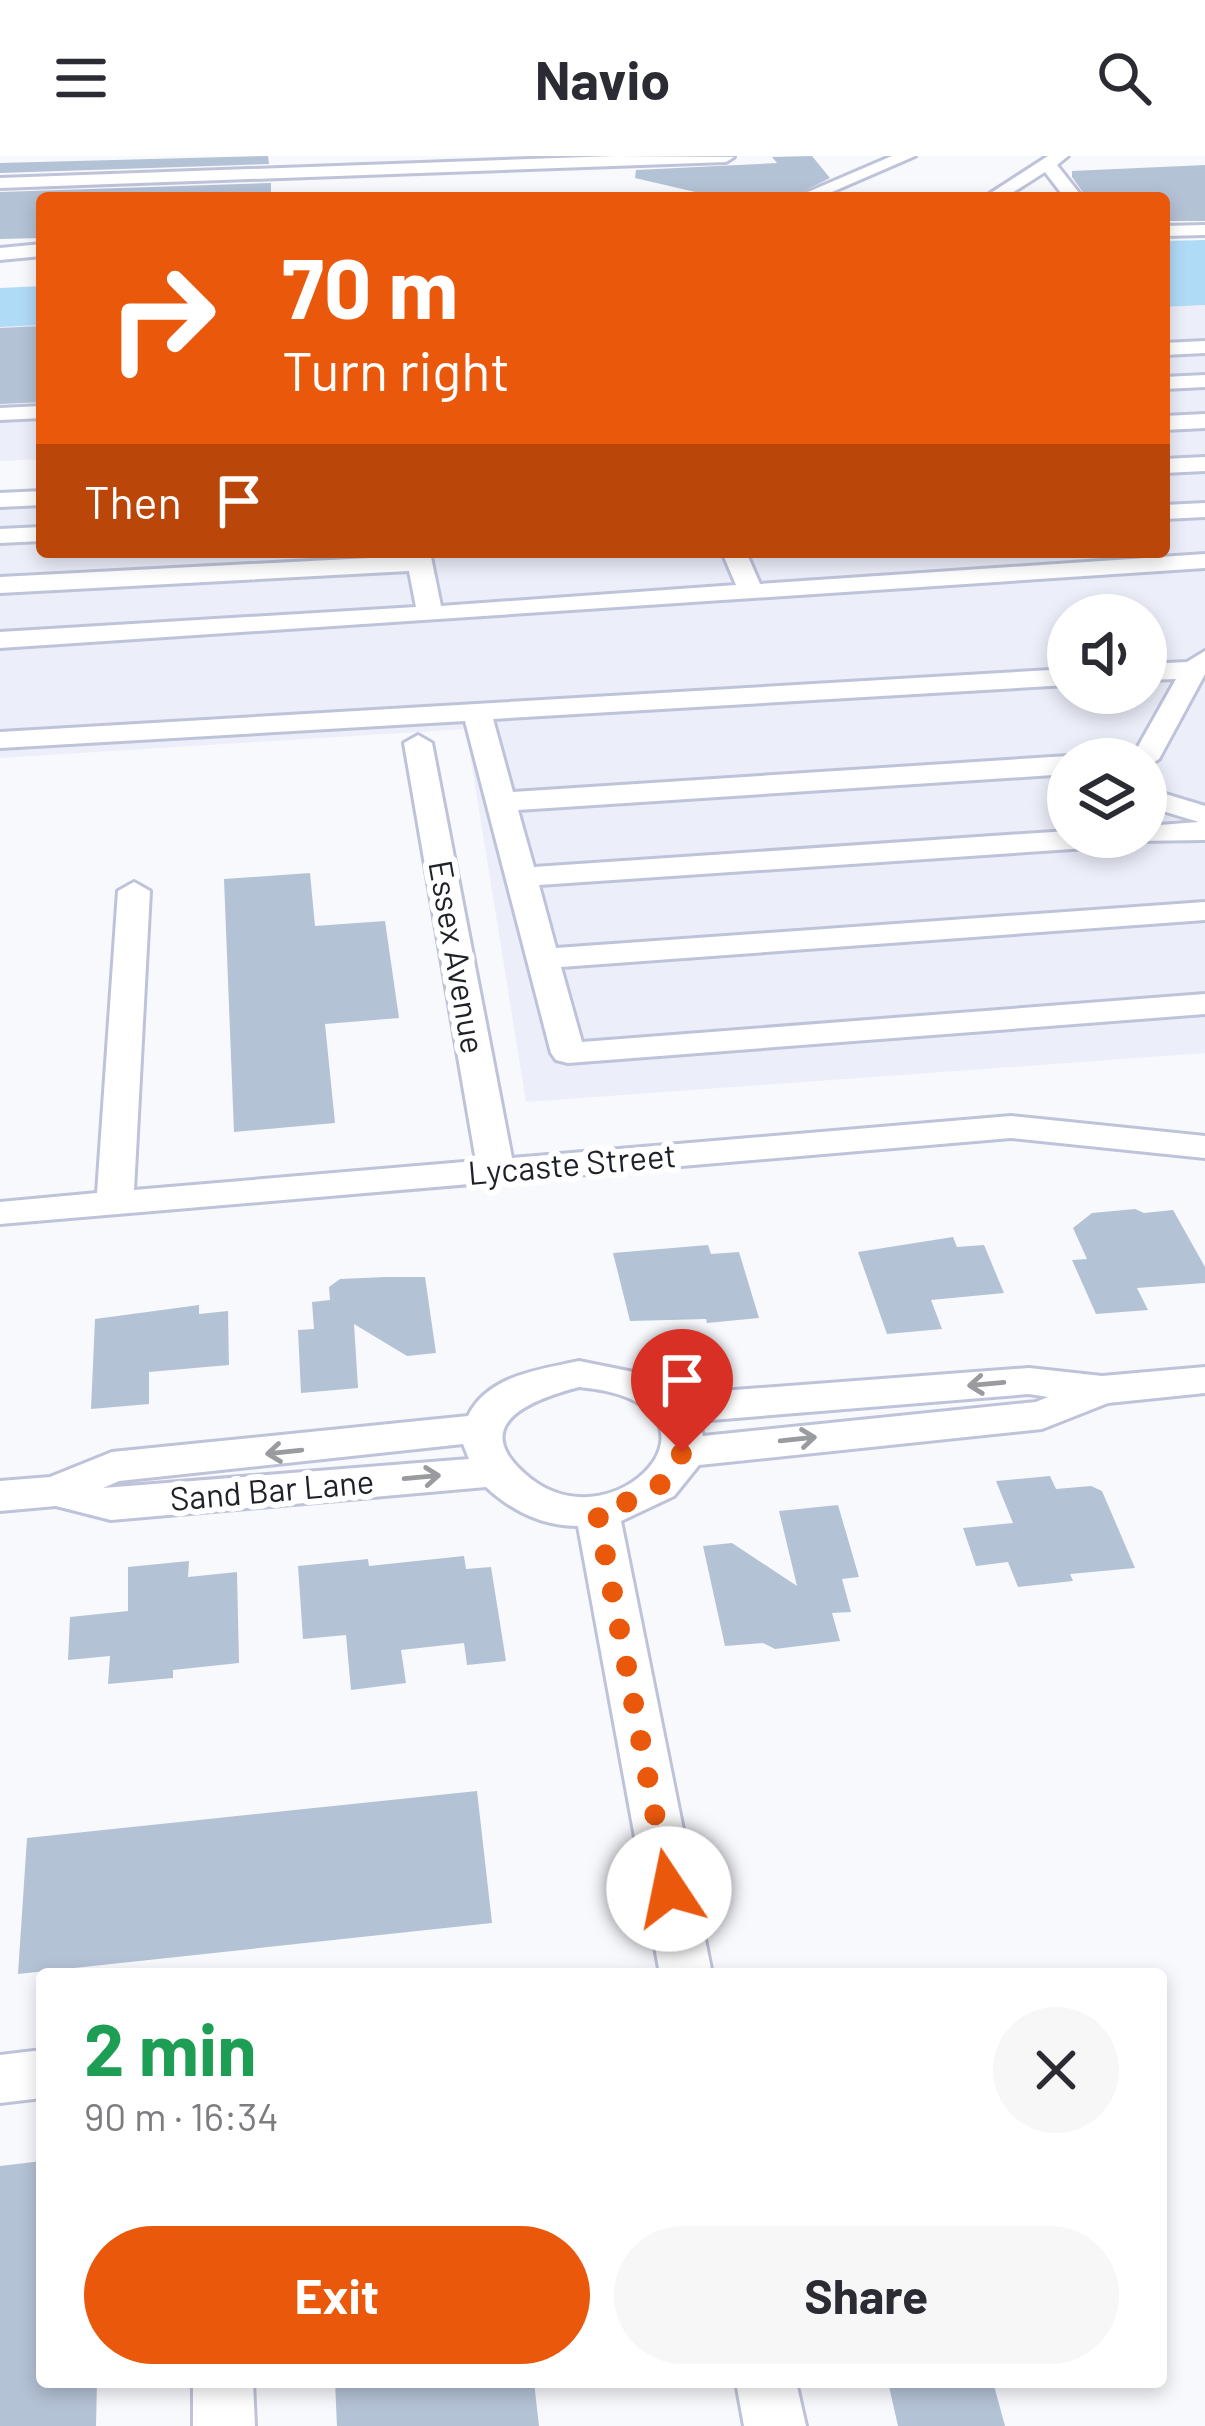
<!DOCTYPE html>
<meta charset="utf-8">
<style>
:root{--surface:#fff;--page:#f7f7f7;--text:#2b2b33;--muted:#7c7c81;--accent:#ea580c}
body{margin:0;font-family:Barlow,sans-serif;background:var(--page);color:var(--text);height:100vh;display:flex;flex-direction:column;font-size:45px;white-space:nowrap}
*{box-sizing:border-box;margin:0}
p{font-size:39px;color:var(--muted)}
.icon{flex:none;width:66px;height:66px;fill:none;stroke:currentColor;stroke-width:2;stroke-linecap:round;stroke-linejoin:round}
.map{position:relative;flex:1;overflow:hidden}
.details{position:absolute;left:36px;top:1812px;width:1131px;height:420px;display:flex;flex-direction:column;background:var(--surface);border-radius:12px;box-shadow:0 6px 18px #0003}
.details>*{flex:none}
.banner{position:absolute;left:36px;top:36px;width:1134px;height:366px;border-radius:12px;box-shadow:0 6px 18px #0003;background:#ea580c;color:#fff;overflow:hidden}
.fabs{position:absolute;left:1047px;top:438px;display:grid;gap:24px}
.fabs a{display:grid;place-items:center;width:120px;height:120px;border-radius:50%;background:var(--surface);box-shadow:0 6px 18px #0003;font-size:60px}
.pin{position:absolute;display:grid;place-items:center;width:102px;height:102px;color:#fff;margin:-123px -51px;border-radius:50% 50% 50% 0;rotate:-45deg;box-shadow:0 0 12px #0007}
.pin .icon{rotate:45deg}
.me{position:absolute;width:132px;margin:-66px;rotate:349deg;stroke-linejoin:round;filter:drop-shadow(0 0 9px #0008)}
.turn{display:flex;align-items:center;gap:42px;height:252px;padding:0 48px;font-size:54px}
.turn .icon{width:156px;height:156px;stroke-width:2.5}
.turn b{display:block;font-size:84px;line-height:102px}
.then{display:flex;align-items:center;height:114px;padding:0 48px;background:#0003;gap:24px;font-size:45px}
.round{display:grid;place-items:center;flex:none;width:126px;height:126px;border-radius:63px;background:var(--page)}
.overview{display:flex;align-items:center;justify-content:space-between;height:204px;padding:0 48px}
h1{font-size:72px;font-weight:700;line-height:90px;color:#1e9e55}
.cta{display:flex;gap:24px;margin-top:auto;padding:24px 48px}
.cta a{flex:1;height:138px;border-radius:72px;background:var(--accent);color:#fff;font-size:48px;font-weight:700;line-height:138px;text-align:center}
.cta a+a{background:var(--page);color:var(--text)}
header{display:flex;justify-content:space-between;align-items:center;height:156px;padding:0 48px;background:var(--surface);font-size:54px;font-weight:700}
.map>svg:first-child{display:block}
</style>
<header><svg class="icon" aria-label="menu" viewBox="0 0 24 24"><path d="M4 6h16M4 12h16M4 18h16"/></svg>Navio<svg class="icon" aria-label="search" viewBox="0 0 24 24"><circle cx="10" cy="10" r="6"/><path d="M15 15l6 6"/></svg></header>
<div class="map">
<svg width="1205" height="2270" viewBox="0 0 1205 2270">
<rect width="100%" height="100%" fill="#f8f9fd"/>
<g fill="#eceefa" fill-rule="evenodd">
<path d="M1205,149v748l-679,49 -60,-373 -466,29v-265l42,-2v61h1122v-245zM1068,459h78v78h-78zM1068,603h78v78h-78z"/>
<path d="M42,169v134l-42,2v-134z"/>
</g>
<g fill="#b0dbf7">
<path d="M1205,84v65l-41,2v-66z"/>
<path d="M42,130v39l-42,2v-39z"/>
</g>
<g fill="#b4c2d5">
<path d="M268,0l1,8 -269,9v-10z"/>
<path d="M812,0l18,22 -40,20h-69l-86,-20 1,-8 141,-7 -5,-6z"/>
<path d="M1205,9v56h-41v-23h-77l-15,-21v-6z"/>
<path d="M271,27v10l-229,5v40l-42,1v-47z"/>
<path d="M42,170v76l-42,2v-76z"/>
<path d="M310,717l5,53 70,-5 14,97 -74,6 10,99 -101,9 -10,-253z"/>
<path d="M1135,1053l9,4 29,-3 32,57v16l-68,5 11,22 -52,4 -24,-54 15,-1 -14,-31 19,-15z"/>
<path d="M953,1081l4,10 27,-2 20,48 -73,7 11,29 -55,5 -29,-82z"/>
<path d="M708,1089l3,9 28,-2 20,66 -52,5 -1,-4 -76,2 -17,-68z"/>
<path d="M386,1121h39l11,76 -29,3 -53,-32 4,64 -57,5 -3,-63 16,-1 -2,-27 18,-2 -1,-13 11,-8z"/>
<path d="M199,1149v9l29,-3 1,54 -80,7v32l-58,5 4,-90z"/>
<path d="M1050,1320l6,13 35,-3 11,5 33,77 -65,6 3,7 -55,6 -10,-25 -32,4 -13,-38 50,-5 -17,-42z"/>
<path d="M838,1349l21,72 -17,2 9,33 -19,1 8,28 -65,8 -12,-6 -38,3 -22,-100 29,-3 65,43 -18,-75z"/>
<path d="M464,1400l2,13 25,-2 15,94 -39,4 -3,-22 -63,7 5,33 -55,7 -5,-55 -43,4 -5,-73 70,-7 1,7z"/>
<path d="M189,1405l-1,16 49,-5 2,91 -66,7v8l-65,6 2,-28 -42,4 2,-43 58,-6v-44z"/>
<path d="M477,1635l15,132 -474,51 9,-136z"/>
<path d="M42,2005v221h55l-1,44h-96v-260z"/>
<path d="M335,2226h199l5,44h-202z"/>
<path d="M888,2226h105l12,44h-107z"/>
</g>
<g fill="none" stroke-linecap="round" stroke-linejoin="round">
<defs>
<g id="minor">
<path d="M615,0l119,1 -8,5 -726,26v-10z"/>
<path d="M892,0h23l-97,42h-24z"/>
<path d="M1048,0h20l-11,9 26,33h-18l-20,-26 -41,26h-21z"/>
<path d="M1205,69v10l-41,1v-10z"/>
<path d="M42,88v12l-42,4v-12z"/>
<path d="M1205,185v12l-41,2v-12z"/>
<path d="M1205,219v12l-41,2v-12z"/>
<path d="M42,250v12l-42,2v-12z"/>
<path d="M1205,258v14l-41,2v-14z"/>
<path d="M1205,301v14l-41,2v-14z"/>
<path d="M42,335v14l-42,2v-14z"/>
<path d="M1205,347v14l-41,2v-14z"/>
<path d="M42,371v14l-42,2v-14z"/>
<path d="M406,396h24l11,54 295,-21 -14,-33h24l14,32 445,-30v14l-1205,80v-16l416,-25 -7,-36 -409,22v-16l407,-21z"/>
<path d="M1205,495v23l-46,85 -13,8v-8h-15l45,-80 -30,1v-16l41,-2z"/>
<path d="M1068,513v16l-575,34 20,73 555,-36 10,3h-10v15l-550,36 16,57 534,-36v6h64l-15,9 -578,39 17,63 649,-46v18l-644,47 21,75 623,-48v20l-637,49 -12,-3 -5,-7 -86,-332 -465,27v-16z"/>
<path d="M418,579l14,8 80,415 499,-42 194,20v22l-194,-20 -1011,86v-22l97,-9 21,-302 16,-9 16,9 -16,299 342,-29 -72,-418z"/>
<path d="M1146,632l59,18v34l-70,1 -3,-4h14v-11l53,-4 -53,-16z"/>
<path d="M579,1205l69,14 33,19 348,-26 73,8 103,-9v26l-97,10 -66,26 -343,36 -25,31 -53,25 91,453h-52l-82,-448c-36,0 -66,-15 -92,-39l-375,33 -55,-14 -56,5v-30l50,-4 62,-25 356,-36c20,-41 71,-46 111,-55zM579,1231c173,16 34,168 -55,86 -57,-51 13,-75 55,-86zM1029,1238l19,3 -12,5 -333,34 -4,-15zM463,1288l6,15 -366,29 16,-7z"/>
<path d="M42,1894v48l-42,5v-48z"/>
<path d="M193,2226h60l2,44h-62z"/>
<path d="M736,2226h60l10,44h-62z"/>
</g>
</defs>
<use href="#minor" stroke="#bfc3d9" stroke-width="6"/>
<use href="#minor" fill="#fff" fill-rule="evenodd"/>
</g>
<defs><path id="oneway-shaft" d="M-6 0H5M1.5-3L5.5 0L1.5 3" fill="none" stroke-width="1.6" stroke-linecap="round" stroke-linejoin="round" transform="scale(3)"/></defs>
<g stroke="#9a9b9f">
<use href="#oneway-shaft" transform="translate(986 1228) rotate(175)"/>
<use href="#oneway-shaft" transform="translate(798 1283) rotate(-6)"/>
<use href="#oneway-shaft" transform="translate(284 1296) rotate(174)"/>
<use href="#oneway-shaft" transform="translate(422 1321) rotate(-5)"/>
</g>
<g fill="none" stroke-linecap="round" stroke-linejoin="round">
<path stroke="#ea580c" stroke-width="21" stroke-dasharray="0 37.8" d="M669,1733l-72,-378c36,-10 73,-20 85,-59"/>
</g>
<g text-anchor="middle" stroke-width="12" stroke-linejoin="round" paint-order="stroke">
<g font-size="33" fill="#1f2129" stroke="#fff">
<text transform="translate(457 801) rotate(80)" y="12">Essex Avenue</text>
<text transform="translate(572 1008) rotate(-5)" y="12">Lycaste Street</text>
<text transform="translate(272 1334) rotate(-5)" y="12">Sand Bar Lane</text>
</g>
</g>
</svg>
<div class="fabs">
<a><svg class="icon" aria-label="sound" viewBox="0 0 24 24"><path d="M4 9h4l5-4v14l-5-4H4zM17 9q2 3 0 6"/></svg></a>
<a><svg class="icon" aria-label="layers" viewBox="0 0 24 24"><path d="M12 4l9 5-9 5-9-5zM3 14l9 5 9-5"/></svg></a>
</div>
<div class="pin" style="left:682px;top:1296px;background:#d93025"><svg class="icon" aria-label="arrive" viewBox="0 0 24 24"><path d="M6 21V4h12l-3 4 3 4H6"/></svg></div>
<svg class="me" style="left:669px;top:1733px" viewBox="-20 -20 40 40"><circle r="19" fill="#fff"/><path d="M0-13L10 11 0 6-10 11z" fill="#ea580c"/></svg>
<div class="banner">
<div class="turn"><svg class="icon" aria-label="right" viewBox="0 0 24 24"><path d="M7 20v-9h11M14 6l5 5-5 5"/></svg><div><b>70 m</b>Turn right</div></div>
<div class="then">Then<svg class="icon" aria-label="arrive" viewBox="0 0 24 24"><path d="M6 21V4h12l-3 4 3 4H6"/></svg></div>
</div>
<section class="details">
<div class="overview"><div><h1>2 min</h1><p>90 m · 16:34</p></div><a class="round"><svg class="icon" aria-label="close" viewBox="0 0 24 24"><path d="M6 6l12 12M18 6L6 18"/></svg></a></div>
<div class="cta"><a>Exit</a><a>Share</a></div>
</section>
</div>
